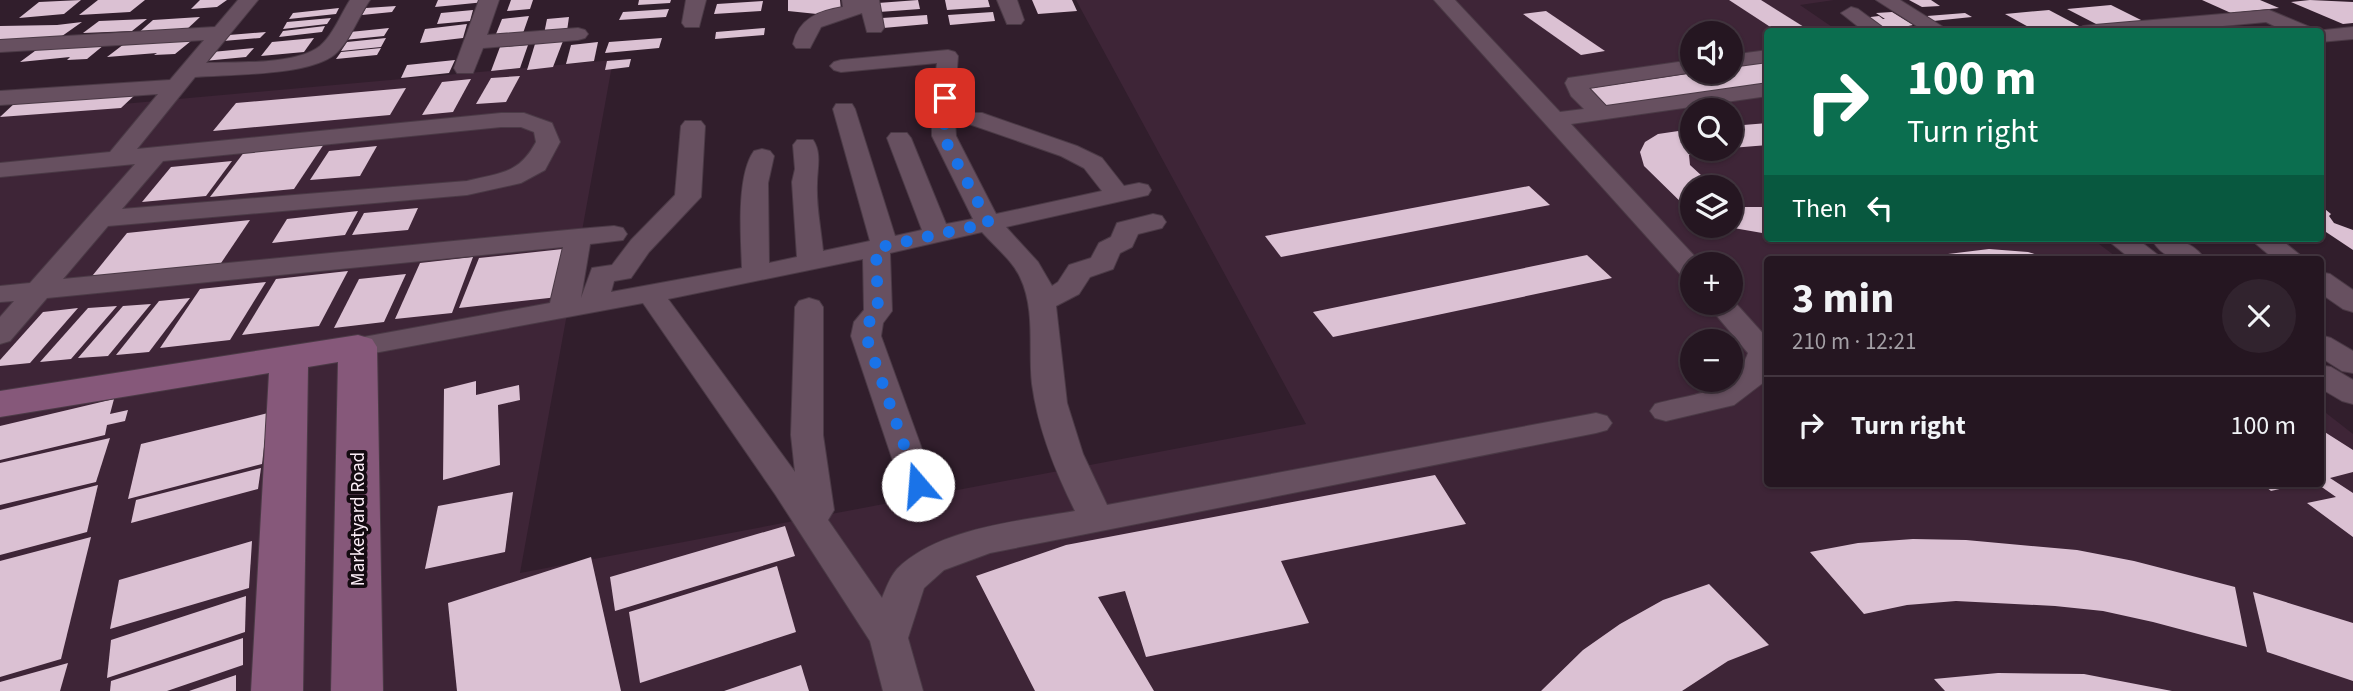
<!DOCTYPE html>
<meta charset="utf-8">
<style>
:root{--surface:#251621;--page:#31232e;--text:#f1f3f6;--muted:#a39fa5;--line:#42353f}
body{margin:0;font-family:"Source Sans 3",sans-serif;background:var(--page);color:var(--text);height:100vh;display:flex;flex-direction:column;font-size:26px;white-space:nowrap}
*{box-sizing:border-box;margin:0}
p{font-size:23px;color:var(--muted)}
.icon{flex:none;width:38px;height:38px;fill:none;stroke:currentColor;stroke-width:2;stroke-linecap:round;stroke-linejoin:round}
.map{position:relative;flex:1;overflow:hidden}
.side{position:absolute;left:1764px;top:256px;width:560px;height:231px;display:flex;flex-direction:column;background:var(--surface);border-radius:7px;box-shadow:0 2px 5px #0004,0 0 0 2px var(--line)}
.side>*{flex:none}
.banner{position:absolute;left:1764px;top:28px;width:560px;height:214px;border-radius:7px;box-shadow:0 2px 5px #0004,0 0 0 2px var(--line);background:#0b6e4f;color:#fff;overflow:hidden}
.controls{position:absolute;left:1680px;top:21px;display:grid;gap:14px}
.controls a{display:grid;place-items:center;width:63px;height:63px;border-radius:50%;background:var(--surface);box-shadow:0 2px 5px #0004,0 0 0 2px var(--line);font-size:35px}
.pin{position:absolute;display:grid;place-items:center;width:60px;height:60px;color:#fff;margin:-30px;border-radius:14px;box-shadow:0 4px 10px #0006}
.me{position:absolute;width:77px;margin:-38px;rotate:342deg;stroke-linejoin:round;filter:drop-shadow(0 0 5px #0008)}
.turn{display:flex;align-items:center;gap:24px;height:147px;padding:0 28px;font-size:32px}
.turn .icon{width:91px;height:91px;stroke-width:2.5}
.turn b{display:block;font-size:49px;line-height:60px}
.then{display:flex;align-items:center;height:66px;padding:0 28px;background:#0003;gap:14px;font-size:26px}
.round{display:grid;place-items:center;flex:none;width:74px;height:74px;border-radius:37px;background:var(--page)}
.head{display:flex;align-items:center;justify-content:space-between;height:119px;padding:0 28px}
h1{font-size:42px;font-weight:700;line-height:52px}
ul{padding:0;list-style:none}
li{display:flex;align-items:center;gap:21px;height:98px;padding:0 28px;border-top:2px solid var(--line)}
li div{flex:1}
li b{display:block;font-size:26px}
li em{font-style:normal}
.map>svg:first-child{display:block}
</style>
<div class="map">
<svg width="2353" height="691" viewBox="0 0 2353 691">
<rect width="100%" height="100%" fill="#311e2c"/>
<path fill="#3e2537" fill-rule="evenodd" d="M1076,0h758l-34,5 38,26 -70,1v206h323l28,21h-351v224h552l1,-74 32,25v257h-2353v-576l613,-55 -93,513 786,-149zM1692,33h39v39h-39zM1692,110h39v39h-39zM1692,187h39v39h-39zM1692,264h39v39h-39zM1692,341h39v39h-39z"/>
<g fill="#dbc1d3">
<path d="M81,0l-17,14 -45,4 20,-16z"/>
<path d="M98,0h47l-15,12 -51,3z"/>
<path d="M200,0h27l-10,7 -26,2z"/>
<path d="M438,0h47v2l-50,5z"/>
<path d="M511,0h22l-3,9 -23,2z"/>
<path d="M639,0h32l-1,3 -32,2z"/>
<path d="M788,0h52l1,11 -24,3 -29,-3z"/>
<path d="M918,0l2,9 -41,3 -1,-9z"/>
<path d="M945,0h43l2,7 -43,3z"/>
<path d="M1032,0h40l5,11 -39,3z"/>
<path d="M1729,0h32l51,32h-34z"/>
<path d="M1909,0h22l9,6 -18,1z"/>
<path d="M2202,0h58l19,8 -48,5z"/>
<path d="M2310,0l43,2v21l-10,1 -52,-22z"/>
<path d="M763,1l-2,10 -47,3 3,-10z"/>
<path d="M2111,5l32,16 -45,4 -31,-16z"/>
<path d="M396,6l-4,6 -30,3 4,-7z"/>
<path d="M339,8l-3,6 -47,5 4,-6z"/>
<path d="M669,9l-3,8 -47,3 4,-8z"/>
<path d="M473,10l-3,11 -33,3 4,-11z"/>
<path d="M2049,10l32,17 -45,4 -31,-17z"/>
<path d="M1546,11l59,40 -24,4 -58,-41z"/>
<path d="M993,12l2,9 -45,4 -2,-10z"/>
<path d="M1892,12l21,13 -9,2 9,-1 6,4 -17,1 -11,-9 6,4 -20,2 -15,-10 17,-2 4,3h2l-9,-6z"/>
<path d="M1965,13l7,4 -39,4 -6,-5z"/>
<path d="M927,15l1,9 -45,4 -1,-10z"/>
<path d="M529,16l-7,20 -28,3 8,-20z"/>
<path d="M200,17l-16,15 -48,3 17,-15z"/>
<path d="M569,17l-2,14 -23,3 3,-15z"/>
<path d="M331,18l-4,6 -44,5 4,-7z"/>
<path d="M147,19l-15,12 -49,2 16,-12z"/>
<path d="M82,22l-27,19 -55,3v-18l57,-1z"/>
<path d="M467,24l-4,14 -43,5 5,-14z"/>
<path d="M325,26l-3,6 -43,5 4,-6z"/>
<path d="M389,28l-5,8 -40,4 6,-8z"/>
<path d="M765,28l-1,7 -49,4 1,-7z"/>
<path d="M266,32l-6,6 -37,3 6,-6z"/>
<path d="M314,38l-10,14 -43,4 11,-14z"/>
<path d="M386,38l-5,9 -40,4 6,-9z"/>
<path d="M662,38l-3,10 -54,5 4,-11z"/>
<path d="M191,41l-16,13 -21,1 3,-2 -50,4 17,-13z"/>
<path d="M563,41l-10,26 -26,3 8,-26z"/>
<path d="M598,42l-4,19 -28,3 5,-19z"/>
<path d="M104,45l-17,14 -20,1 3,-3 -50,5 19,-14z"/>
<path d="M528,45l-8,23 -29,3 9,-24z"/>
<path d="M254,48l-8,9 -42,4 8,-9z"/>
<path d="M381,48l-4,7 -41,4 5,-7z"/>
<path d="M631,59l-2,8 -24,3 2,-9z"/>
<path d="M455,60l-6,13 -48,5 6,-13z"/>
<path d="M1768,61v22l-158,25 -25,-19 115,-17h31v-5z"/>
<path d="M520,76l-14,26 -30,2 15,-26z"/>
<path d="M471,79l-18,33 -31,3 20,-33z"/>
<path d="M406,88l-16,27 -177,16 23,-28z"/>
<path d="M137,93l-16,15 -121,9 17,-16z"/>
<path d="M1768,123v22l-37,3v-22z"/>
<path d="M1692,129v20l14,1 -17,5 1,10 24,22h-22v26l-48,-47 -4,-14 5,-10 13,-8z"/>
<path d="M324,144l-30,45 -84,8 35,-46z"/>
<path d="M377,146l-17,30 -50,4 19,-29z"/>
<path d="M232,161l-26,35 -64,6 29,-35z"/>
<path d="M1529,186l21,19 -269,52 -16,-21z"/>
<path d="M1731,203l9,4h28v27l-46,-8h9z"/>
<path d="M2320,205l11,9 -2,2 5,7 19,7v20l-33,-22z"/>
<path d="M418,208l-10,22 -56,5 12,-22z"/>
<path d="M358,211l-13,24 -73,8 15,-24z"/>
<path d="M250,220l-35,52 -131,14 43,-53z"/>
<path d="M572,248l-14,49 -99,11 20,-50z"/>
<path d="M1989,249l39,3 23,7h-144z"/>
<path d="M1587,255l25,23 -279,59 -20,-25z"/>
<path d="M473,257l-21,56 -57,6 25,-56z"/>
<path d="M348,271l-29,55 -77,9 34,-56z"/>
<path d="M406,274l-22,48 -50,6 25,-49z"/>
<path d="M266,282l-36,58 -70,8 40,-59z"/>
<path d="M190,298l-41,54 -33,3 43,-54z"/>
<path d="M151,304l-43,52 -30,2 45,-52z"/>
<path d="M117,306l-46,53 -31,3 48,-54z"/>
<path d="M78,308l-48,55 -30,3v-6l43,-48z"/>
<path d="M476,381v14l43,-10 1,15 -22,5 2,60 -57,15 1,-91z"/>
<path d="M114,399l-4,15 18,-4 -3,11 -18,4 -2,10 -105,25v-34z"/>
<path d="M268,413l-6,51 -134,35 13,-55z"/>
<path d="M2320,429l33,21v22l-23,6 23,15v44l-46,-34 29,-6 -20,-14h4z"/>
<path d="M110,438l-14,44 -96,23v-42z"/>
<path d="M261,468l-3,21 -127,34 5,-23z"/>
<path d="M1435,475l31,49 -185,37 28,62 -163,34 -21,-66 -27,6 56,94h-119l-59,-115 90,-31z"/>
<path d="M2261,483h39v1l-29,7z"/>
<path d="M98,485l-11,47 -87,23v-45z"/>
<path d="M513,492l-8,60 -80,17 13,-63z"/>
<path d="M785,526l10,30 -180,55 -5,-34z"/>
<path d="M91,537l-30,122 -61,18v-116z"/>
<path d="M1913,539l53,1 111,10 57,11 101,26 12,60 -94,-25 -50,-11 -48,-5 -99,-5 -49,4 -43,9 -54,-62 48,-9z"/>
<path d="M252,541l-3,47 -139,41 9,-49z"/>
<path d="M591,557l30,134h-164l-9,-88z"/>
<path d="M777,566l19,66 -156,51 -11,-71z"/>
<path d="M1709,584l60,61 -41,16 -46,30h-141l42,-41 37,-26 43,-24z"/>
<path d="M2253,592l100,31v58l-86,-29z"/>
<path d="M246,596l-1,36 -138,46 4,-38z"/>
<path d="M243,638v27l-76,26h-57l1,-10z"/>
<path d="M68,663l-8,28h-60v-9z"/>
<path d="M801,665l8,26h-85z"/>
<path d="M1998,673l86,1 88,17h-227l-11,-12z"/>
<path d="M236,675v16h-47z"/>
</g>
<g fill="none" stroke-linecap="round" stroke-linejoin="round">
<defs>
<g id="street">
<path d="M238,0h20l-52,63c30,-1 90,2 114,-17 13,-11 21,-32 30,-46h20c-12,17 -20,42 -36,55 -27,21 -104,19 -139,22l-58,72 364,-36h23l28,10 8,19 -15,28 -24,13 -54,12 -359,31 -45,53 515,-50 36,-3 9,2 4,6 -4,6 -33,4 -9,54 11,-30 20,-3 19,-25 44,-45 6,-69 4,-5h16l4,5 -4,71 -52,55 -18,26 -17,3 -3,11 131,-24c-1,-30 -6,-92 12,-117l8,-2 8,2 4,5 -6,27 1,80 28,-6 -5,-75 3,-13 -2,-24 4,-5h16c9,13 4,29 4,44 -1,22 4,45 6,67l47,-10 -37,-132 3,-5h16l3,5 40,127 27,-6 -35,-92 4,-5h16l4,5 35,86 27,-5 -41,-83v-29l5,-44 -96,9 -7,-2 -4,-4 4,-4 7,-2 107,-10 7,2 3,4 -4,51 2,29 40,78 106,-23 -18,-23 -23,-12 -95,-33 -3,-5 3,-5h16l95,33 25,12 22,28 15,-3 9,2 3,5 -3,5 -142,32 32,35 14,24 6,-4 11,-17 22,-7 8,-15 12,-6 6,-14 36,-9 9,2 4,6 -4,6 -24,6 -6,13 -12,6 -7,16 -23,8 -11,17 -23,12 11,97 16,51 24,51 489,-92 11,3 5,7 -5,7 -11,3 -606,120 -46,17 -20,18 -16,50 15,53h-40l-13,-50 -95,-147 -132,-191 -285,53 -11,-3 -4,-6 4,-6 11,-3 192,-35 13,-56 -516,51 -37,43 -10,3v-27l14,-16 -14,1v-16l30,-3 105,-119 -135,13v-14l110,-11 48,-58 -158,11v-14l170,-11 34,-40 -204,12v-12l215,-13zM501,127h20l13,5 2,10c-17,32 -36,31 -69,39l-345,28 41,-48zM982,232c13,15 30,28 38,45 16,33 8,72 12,107 6,45 23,87 43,127 -55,10 -137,17 -178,58 -7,8 -11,19 -15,29l-54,-78 6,-10 -11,-75v-128l-4,-6 -10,-3 -10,3 -4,6 -4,128 4,37 -127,-173 195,-40 1,51 -10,12 -3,14 50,149 5,8 12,4 12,-4 5,-8 -54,-149 2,-13 9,-12 -2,-58z"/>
<path d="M479,0h20l-12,35 91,-7 7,2 3,4 -3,4 -7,2 -95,8 -10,25h-16l-3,-5z"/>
<path d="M686,0h20l-7,27h-14l-3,-4z"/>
<path d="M842,0h37l5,28 -3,4h-14l-5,-19 -41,14 -11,21h-14l-3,-4c6,-26 26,-33 50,-37z"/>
<path d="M997,0h20l7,20 -3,4h-14z"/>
<path d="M1434,0h21l105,112 24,-3 -13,-13 -6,-13 3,-5 124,-18v12h2l-105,16 17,18 162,-23v13l-197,28 131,140h-10v14l-10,-2z"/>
<path d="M1876,0h24l51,32h-25z"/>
<path d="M1851,7l7,2 31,23h-24l-24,-19z"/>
<path d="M2269,10l43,18 3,3 38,-4v12l-33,3v-10h-33l-21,-10 -108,10h-85l10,-6z"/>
<path d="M1768,50v12l-37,5v-12z"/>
<path d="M2105,238h31l27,21h-32z"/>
<path d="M2157,238c19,0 36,4 48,21 -21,0 -38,3 -51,-16z"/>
<path d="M2249,238h30l26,21h-31z"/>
<path d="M2320,272l10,2 23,16v22l-10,-3 -23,-16z"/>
<path d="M1731,298l37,41v40l-34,26 -68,16 -11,-3 -5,-7 5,-7c39,-11 78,-9 93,-51l-42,-50h25z"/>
<path d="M2320,335l11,3 22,13v22l-11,-2 -22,-14z"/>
<path d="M2320,365l11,2 22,13v24l-11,-3 -22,-13z"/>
</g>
<path id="secondary" d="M358,335l14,4 5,8 6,344h-52l7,-329 -30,5 -5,324h-52l18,-318 -269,44v-26z"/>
</defs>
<use href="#street" stroke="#4b3a46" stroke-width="2"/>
<use href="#secondary" stroke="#4b3a46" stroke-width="2"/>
<use href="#street" fill="#675060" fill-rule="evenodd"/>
<use href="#secondary" fill="#86587a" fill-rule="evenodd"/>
</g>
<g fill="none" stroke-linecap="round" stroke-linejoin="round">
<path stroke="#1a73e8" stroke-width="12" stroke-dasharray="0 21.6" d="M918,485l-52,-149 3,-14 9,-11 -2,-63 113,-25 -45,-85 1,-40"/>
</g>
<g text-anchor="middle" stroke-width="7" stroke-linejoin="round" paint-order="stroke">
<g font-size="19" fill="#fdeff8" stroke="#140b11">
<text transform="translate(357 519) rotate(-90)" y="7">Marketyard Road</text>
</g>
</g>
</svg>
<div class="controls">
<a><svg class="icon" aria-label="sound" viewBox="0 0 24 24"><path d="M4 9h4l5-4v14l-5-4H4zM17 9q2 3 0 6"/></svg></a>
<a><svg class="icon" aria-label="search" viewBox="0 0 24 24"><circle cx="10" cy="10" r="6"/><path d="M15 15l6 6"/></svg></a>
<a><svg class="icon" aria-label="layers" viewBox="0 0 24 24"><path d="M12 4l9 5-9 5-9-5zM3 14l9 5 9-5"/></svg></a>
<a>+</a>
<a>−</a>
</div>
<div class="pin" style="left:945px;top:98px;background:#d93025"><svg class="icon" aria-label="arrive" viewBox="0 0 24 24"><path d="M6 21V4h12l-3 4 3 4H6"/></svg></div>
<svg class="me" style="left:918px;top:485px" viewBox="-20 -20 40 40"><circle r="19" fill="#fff"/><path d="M0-13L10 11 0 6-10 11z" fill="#1a73e8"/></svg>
<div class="banner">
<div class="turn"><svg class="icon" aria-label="right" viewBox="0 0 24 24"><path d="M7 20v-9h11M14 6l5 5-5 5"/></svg><div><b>100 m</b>Turn right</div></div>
<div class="then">Then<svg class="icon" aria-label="left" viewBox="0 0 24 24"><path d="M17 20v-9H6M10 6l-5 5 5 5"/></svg></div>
</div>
<section class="side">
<div class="head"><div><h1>3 min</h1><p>210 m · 12:21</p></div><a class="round"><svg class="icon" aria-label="close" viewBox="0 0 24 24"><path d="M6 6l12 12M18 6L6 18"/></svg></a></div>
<ul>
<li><svg class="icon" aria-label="right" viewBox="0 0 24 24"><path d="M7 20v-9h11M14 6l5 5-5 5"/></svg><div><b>Turn right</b></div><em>100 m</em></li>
</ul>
</section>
</div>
